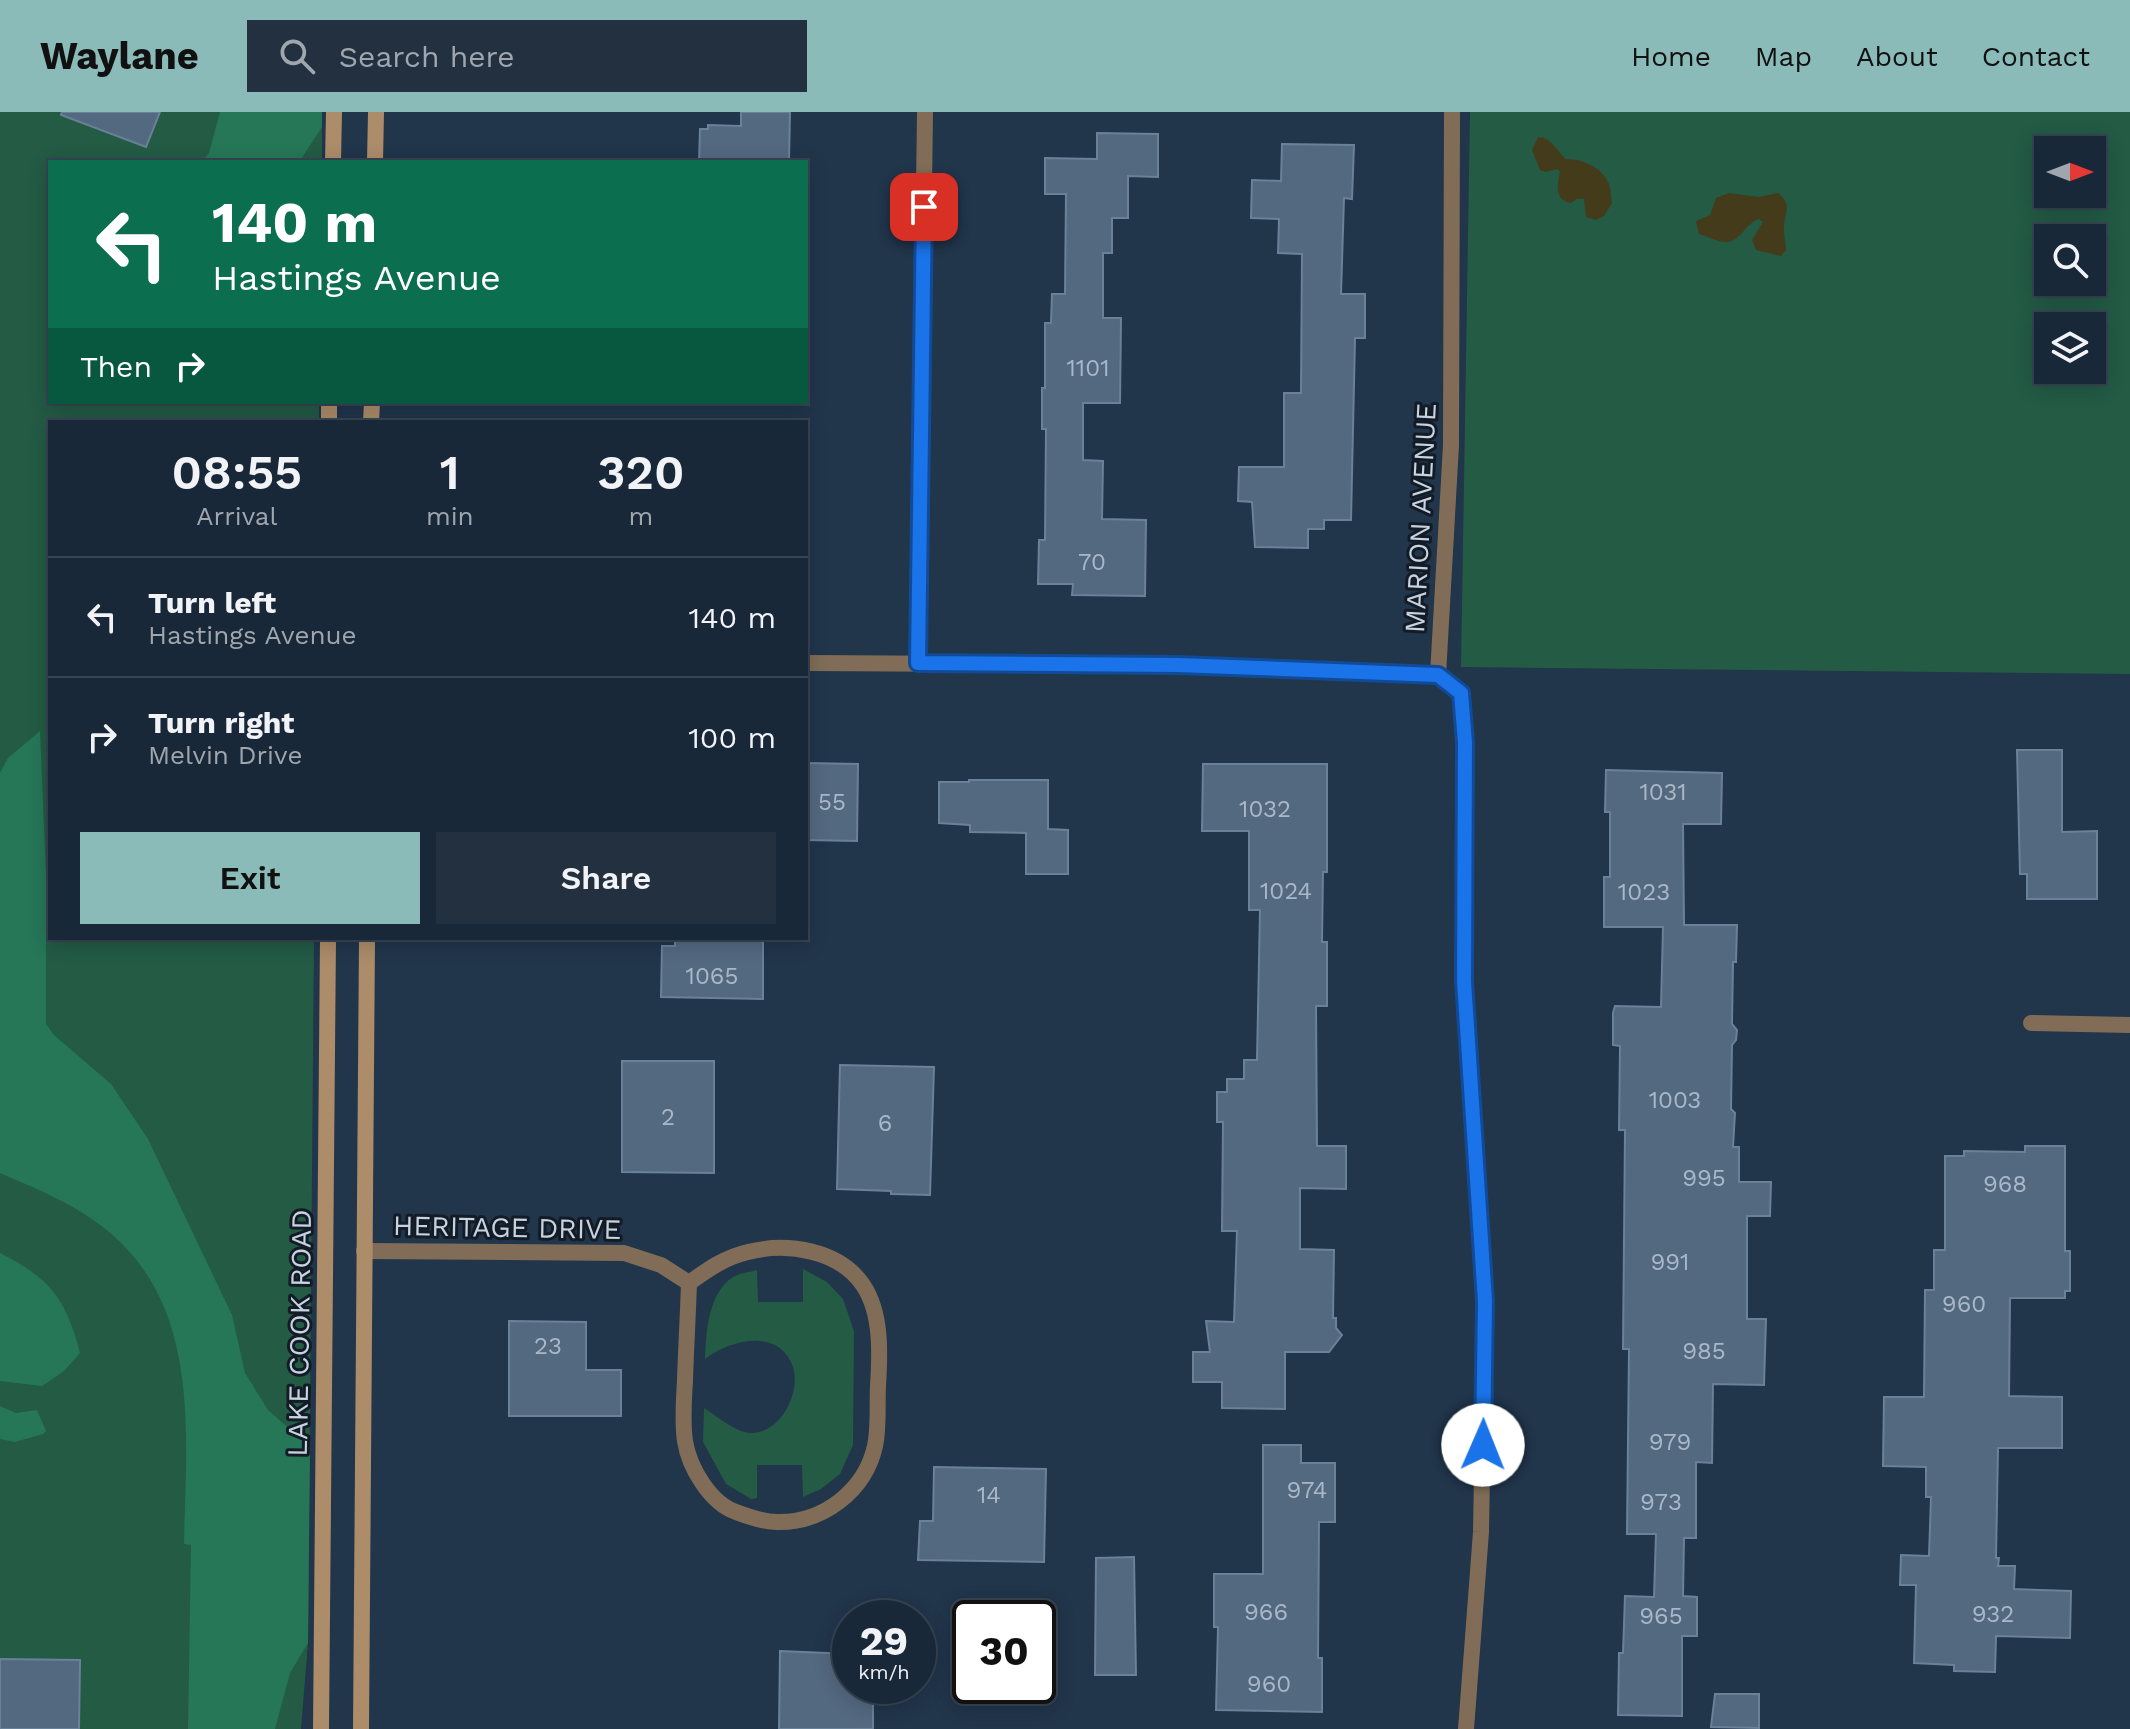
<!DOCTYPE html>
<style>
:root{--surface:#192838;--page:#223040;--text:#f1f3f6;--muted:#9fa6ae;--line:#374453;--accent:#8bbbb9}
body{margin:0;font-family:"Work Sans",sans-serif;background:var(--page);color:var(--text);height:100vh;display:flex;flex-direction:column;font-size:30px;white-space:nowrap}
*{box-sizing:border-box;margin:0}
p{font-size:26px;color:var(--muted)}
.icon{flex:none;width:44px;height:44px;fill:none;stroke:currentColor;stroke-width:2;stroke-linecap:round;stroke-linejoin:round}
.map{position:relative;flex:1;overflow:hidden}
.sheet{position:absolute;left:48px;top:308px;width:760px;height:520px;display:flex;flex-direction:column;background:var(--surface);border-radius:0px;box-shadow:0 4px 20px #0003,0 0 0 2px var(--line)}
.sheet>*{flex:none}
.guide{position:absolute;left:48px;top:48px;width:760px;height:244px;border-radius:0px;box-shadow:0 4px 20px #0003,0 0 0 2px var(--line);background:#0b6e4f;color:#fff;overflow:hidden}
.needle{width:52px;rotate:90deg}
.buttons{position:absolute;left:2034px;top:24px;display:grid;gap:16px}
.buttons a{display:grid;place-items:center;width:72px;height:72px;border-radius:0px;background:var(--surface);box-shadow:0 4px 20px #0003,0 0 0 2px var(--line);font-size:40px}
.speed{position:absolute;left:832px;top:1488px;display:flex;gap:16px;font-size:40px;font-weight:700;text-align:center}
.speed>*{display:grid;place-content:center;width:104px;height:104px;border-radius:50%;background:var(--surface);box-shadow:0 4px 20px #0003,0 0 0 2px var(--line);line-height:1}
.speed small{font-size:20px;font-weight:400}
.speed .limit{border:4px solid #111;border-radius:12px;background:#fff;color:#111}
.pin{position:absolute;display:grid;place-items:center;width:68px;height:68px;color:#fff;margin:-34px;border-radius:16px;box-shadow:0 4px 12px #0006}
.me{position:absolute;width:88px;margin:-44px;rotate:1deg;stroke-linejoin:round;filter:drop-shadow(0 0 6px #0008)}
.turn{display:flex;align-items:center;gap:28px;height:168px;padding:0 32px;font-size:36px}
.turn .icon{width:104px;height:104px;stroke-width:2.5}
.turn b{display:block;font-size:56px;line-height:68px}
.then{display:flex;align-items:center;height:76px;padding:0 32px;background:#0003;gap:16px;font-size:30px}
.eta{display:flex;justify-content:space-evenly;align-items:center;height:136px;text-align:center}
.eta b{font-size:48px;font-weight:600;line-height:56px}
.cta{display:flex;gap:16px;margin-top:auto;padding:16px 32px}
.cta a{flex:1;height:92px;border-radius:0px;background:var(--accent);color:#111;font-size:32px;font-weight:600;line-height:92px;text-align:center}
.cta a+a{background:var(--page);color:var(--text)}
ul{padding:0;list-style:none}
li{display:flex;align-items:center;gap:24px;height:120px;padding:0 32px;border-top:2px solid var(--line)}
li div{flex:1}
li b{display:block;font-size:30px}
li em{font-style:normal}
header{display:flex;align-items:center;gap:48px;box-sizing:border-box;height:112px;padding:0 40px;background:var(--accent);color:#111}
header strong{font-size:38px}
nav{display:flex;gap:44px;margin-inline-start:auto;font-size:28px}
.search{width:560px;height:72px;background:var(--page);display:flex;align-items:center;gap:20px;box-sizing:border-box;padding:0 28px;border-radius:0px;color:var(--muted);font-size:30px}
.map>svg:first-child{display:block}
</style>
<header>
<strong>Waylane</strong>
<div class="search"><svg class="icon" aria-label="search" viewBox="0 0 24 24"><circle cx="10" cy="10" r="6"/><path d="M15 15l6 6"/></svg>Search here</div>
<nav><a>Home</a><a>Map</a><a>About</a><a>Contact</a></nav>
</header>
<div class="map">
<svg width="2130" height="1617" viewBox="0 0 2130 1617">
<rect width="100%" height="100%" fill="#21354b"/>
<g fill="#235b45" fill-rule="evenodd">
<path d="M0,0h322v50h-272v240h269v20h-269v516h264l-6,705 -7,86h-301z"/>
<path d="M1470,0h660v562l-669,-7zM2048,38h44v44h-44zM2048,126h44v44h-44zM2048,214h44v44h-44z"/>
<path d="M803,1157l24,13 16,17 11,32 -1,114 -13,29 -19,15 -18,8 -1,-32h-45v33l-6,1 -25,-15 -23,-42 1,-34c11,7 24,18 37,23 34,12 61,-35 52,-64 -14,-40 -63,-27 -88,-8 1,-26 3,-66 28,-82 7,-4 17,-5 24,-7l1,32h45z"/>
</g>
<g fill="#267658">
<path d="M220,0h102v15l-23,35h-98l8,-9z"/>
<path d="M40,619l6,144v149l8,11 57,49 37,55 84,176 13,58 23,37 42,37 -2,196 -18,30 -15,56h-87l3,-184 -7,-1c2,-111 18,-240 -81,-317 -31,-24 -68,-39 -103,-54v-400l8,-15z"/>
<path d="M0,1141c50,25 66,46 80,100l-16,18 -22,15 -42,-5z"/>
<path d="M0,1294l16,7 21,-3 9,21 -3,3 -28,8 -15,-3z"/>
</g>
<g fill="#443b1b">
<path d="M1538,25c13,0 19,14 28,22 16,0 36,8 43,25 2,5 2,14 3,19l-8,13 -8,4 -10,-3 -2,-18h-7l-6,4c-18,-3 -13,-20 -11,-32l-3,-2 -11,3 -6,-2 -8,-20z"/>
<path d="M1729,81l30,4 19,-4c16,12 5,21 6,37 0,7 2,13 2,20l-5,6 -25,-6 -4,-10 11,-18 -4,-3c-13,4 -19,23 -33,23 -9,0 -19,-6 -27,-8l-3,-13 14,-6 6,-17z"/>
</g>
<g fill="#536980" stroke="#6a819a" stroke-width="2">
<path d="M62,0h98l-14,35 -85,-32z"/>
<path d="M741,0h49l-1,50h-90l1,-33h8v-4l33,1z"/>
<path d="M1097,21l61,1v43l-30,-1v42h-16v35h-9v65h18l-1,85h-37v57l20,1 -1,58 44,1 -1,76 -73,-1 1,-11h-35l1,-44h6l1,-111h-4v-41h3v-65h6l1,-29h13l1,-100h-21v-36l52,1z"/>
<path d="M1282,32l72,1 -2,54 -8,-1 -3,96h24v44h-10l-4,182h-27v9h-16v19l-53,-1 -3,-45 -14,-1 1,-34h45v-74h17l1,-139 -24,-1 1,-34 -28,-1 1,-38 29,1z"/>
<path d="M2017,638h45v82l35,-1v68h-70v-25h-7z"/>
<path d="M806,651l52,1 -1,77 -51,-1z"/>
<path d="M1203,652h124v108h-4l-1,70h5v64h-11l1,140h29v43l-46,-1v61l34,1 -1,68h3v10l6,7 -13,17h-44v57l-63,-1v-26h-29v-30h17l-4,-31 28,1 3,-91h-15l1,-109h-6v-30h10v-13h17v-19h13l3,-150h-11v-79h-47z"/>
<path d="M1606,658l116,3 -1,51h-38l1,101h53l-1,37h-3l-1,62 5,6 -1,10 -4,5 -1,64 4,4 -2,34h6v35h32l-1,34h-23v103h19l-2,66 -51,-1 -1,79 -16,-1v76h-12l-1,58 14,1v39h-15v80l-64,-1 1,-62h4l2,-57 29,1 2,-63h-29l2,-185h-6l2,-219h-6l1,-84 -7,-1v-32l2,-7 46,1 2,-80h-59v-50h6v-65h-5z"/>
<path d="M969,668h79v49l20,1v44h-42v-41l-56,-1v-7l-31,-2v-41h30z"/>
<path d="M675,826h88v61l-102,-2 1,-51h13z"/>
<path d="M622,949h92v112l-92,-1z"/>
<path d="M840,953l94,2 -4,128 -39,-1v-3l-54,-2z"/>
<path d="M2025,1034h40v105h5v40h-5v7h-55l-1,98 53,1v51h-64l-2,110h3l-1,8h17l-1,23 57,2 -1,47 -74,-2 -1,36 -41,-1v-6l-40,-2 2,-78h-16l1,-30 28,1 2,-59h-5v-30l-43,-1 1,-69h40l1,-107h9v-40h11v-94h19v-5l61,1z"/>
<path d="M509,1209l77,1v48h35v46h-112z"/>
<path d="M1263,1333h38v18h34v59h-16l-1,136h4v54l-106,-2 2,-83h-4v-53h49z"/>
<path d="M934,1355l112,2 -2,93 -126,-2 2,-39h13z"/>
<path d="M1134,1445l2,118h-41l1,-117z"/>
<path d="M780,1539l70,3v32h23v43h-94z"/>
<path d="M0,1547l80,1 -1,69h-79z"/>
<path d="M1715,1582h44v34l-48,-1z"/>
</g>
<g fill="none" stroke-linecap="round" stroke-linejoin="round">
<g stroke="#816d57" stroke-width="16">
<path d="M1452,0l-1,333 -13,230 23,18 4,50 -1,238 21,320 -4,231 -15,197"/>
<path d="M806,551l372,2 260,10"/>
<path d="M918,551l7,-551"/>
<path d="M2031,911l99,2"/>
<path d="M364,1139l260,2 37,12 28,18c18,-13 36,-26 59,-31 40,-10 91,-2 115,33 19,28 17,69 15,101 -1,19 1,42 -3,60 -10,45 -52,77 -98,76 -14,0 -28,-5 -41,-10 -26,-9 -47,-45 -51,-71 -3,-20 -1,-41 0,-61 1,-32 3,-65 4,-97"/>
</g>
<g stroke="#ac8c69" stroke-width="16">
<path d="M333,50l1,-50"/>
<path d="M375,50l1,-50"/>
<path d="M329,310v-20"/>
<path d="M371,310l1,-20"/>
<path d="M321,1617l7,-791"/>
<path d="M361,1617l6,-791"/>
</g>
</g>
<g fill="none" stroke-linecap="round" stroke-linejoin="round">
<defs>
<path id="route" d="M924,95l-6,456 260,2 260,10 23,18 4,50 -1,238 21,320 -2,144"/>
</defs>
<use href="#route" stroke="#114b97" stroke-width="20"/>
<use href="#route" stroke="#1a73e8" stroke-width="14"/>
</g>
<g text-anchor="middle" stroke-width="6" stroke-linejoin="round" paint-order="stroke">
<g font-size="24" fill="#a9b8c8">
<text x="1088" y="264">1101</text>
<text x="1092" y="458">70</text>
<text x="1663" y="688">1031</text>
<text x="832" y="698">55</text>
<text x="1265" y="705">1032</text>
<text x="1286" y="787">1024</text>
<text x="1644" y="788">1023</text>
<text x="712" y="872">1065</text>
<text x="1675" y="996">1003</text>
<text x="668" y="1013">2</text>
<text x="885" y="1019">6</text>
<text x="1704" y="1074">995</text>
<text x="2005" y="1080">968</text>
<text x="1670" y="1158">991</text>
<text x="1964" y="1200">960</text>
<text x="548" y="1242">23</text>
<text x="1704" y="1247">985</text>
<text x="1670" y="1338">979</text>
<text x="1307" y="1386">974</text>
<text x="989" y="1391">14</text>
<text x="1661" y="1398">973</text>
<text x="1266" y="1508">966</text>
<text x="1993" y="1510">932</text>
<text x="1661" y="1512">965</text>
<text x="1269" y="1580">960</text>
</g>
<g font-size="28" fill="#c6d3e0" stroke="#131c26">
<text transform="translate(1420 406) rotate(-87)" y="10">MARION AVENUE</text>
<text transform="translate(507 1115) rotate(1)" y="10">HERITAGE DRIVE</text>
<text transform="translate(299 1221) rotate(-89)" y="10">LAKE COOK ROAD</text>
</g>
</g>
</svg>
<div class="buttons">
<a><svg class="needle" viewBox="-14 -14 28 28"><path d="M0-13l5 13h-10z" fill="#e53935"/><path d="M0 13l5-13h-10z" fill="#9fa6ae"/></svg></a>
<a><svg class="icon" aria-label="search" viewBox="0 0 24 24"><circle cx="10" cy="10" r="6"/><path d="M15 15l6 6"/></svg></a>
<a><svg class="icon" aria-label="layers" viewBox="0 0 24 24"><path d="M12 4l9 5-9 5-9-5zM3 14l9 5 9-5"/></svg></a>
</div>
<div class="speed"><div>29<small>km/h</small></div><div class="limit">30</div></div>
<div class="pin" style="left:924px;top:95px;background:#d93025"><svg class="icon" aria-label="arrive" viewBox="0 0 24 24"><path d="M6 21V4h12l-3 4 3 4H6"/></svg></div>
<svg class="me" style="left:1483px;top:1333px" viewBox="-20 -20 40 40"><circle r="19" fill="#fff"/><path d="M0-13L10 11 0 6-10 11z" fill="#1a73e8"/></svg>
<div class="guide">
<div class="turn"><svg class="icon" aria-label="left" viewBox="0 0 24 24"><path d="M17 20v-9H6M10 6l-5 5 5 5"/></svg><div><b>140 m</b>Hastings Avenue</div></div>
<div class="then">Then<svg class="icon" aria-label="right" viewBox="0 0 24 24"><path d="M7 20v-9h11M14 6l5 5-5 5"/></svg></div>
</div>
<section class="sheet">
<div class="eta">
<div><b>08:55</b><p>Arrival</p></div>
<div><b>1</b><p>min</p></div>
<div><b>320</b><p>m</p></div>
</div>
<ul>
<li><svg class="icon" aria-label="left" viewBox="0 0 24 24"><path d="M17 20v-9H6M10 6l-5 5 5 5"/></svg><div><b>Turn left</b><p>Hastings Avenue</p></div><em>140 m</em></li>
<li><svg class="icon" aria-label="right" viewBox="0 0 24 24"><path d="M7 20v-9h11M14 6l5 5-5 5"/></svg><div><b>Turn right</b><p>Melvin Drive</p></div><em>100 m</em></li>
</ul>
<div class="cta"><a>Exit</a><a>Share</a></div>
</section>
</div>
